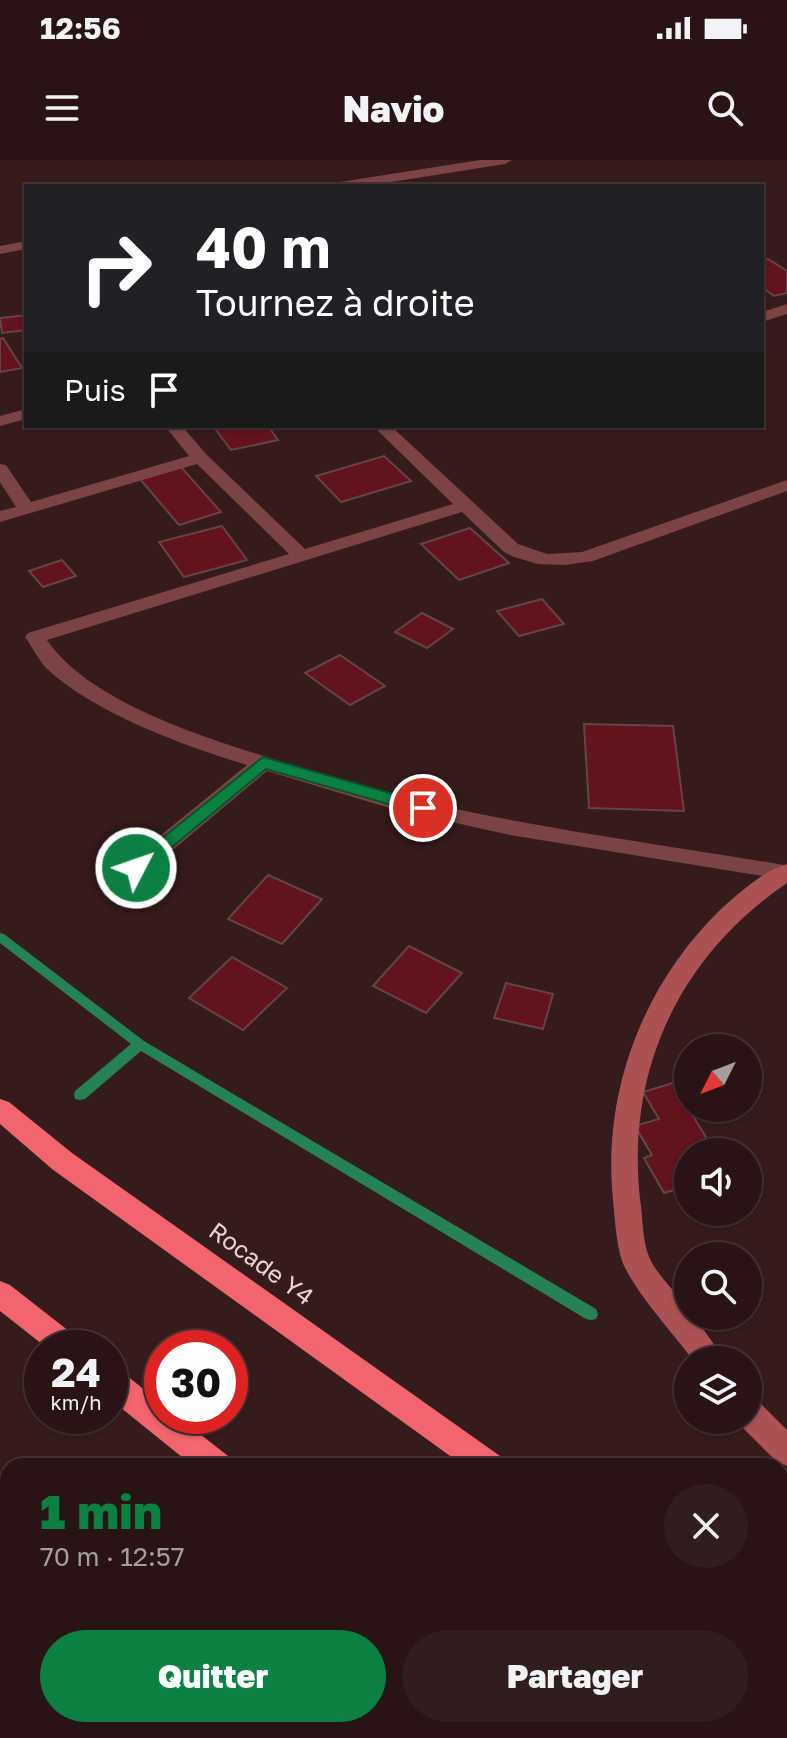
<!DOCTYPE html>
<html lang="fr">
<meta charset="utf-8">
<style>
:root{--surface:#281415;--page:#301d1e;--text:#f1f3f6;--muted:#a59ea0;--line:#443334;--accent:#0b8043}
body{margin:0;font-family:"Golos Text",sans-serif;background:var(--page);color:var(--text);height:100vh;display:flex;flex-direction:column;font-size:30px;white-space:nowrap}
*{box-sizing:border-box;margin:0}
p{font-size:26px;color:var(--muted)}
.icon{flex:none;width:44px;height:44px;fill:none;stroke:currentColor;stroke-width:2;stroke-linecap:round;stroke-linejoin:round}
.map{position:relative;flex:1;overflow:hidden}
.details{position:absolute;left:0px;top:1298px;width:788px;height:280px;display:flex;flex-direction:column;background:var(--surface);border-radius:24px 24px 0 0;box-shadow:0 2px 6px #0004,0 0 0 2px var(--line)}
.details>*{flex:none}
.hud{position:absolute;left:24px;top:24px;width:740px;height:244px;border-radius:0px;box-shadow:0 2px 6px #0004,0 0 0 2px var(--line);background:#202124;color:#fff;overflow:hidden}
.needle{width:52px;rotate:228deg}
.fabs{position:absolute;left:674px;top:874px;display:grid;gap:16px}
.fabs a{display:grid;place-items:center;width:88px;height:88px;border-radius:50%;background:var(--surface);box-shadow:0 2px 6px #0004,0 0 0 2px var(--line);font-size:40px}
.speed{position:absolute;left:24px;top:1170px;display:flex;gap:16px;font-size:40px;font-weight:700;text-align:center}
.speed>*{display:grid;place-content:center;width:104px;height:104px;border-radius:50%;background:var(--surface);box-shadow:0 2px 6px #0004,0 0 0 2px var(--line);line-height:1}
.speed small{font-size:20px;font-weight:400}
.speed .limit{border:12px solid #d22;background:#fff;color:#111}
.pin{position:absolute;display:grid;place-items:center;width:68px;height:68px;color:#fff;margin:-34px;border:4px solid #fff;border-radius:50%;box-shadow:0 2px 8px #0007}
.me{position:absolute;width:88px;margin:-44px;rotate:49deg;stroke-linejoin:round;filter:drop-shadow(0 0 6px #0008)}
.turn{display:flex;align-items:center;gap:28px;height:168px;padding:0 40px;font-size:36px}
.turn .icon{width:104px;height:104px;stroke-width:2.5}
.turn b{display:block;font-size:56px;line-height:68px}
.then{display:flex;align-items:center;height:76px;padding:0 40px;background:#0003;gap:16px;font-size:30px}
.round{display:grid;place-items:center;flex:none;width:84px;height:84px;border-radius:42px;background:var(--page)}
.summary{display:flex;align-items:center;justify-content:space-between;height:136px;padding:0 40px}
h1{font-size:48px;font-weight:800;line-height:60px;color:var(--accent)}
.cta{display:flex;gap:16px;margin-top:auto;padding:16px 40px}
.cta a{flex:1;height:92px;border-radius:48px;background:var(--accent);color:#fff;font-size:32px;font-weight:800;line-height:92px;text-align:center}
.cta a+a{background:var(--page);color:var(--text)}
.status{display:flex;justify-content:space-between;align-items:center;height:56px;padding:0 40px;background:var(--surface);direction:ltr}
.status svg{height:22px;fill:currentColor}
header{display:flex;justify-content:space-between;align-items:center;height:104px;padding:0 40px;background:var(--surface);font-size:36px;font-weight:800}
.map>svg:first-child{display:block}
</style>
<div class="status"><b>12:56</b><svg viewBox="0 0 49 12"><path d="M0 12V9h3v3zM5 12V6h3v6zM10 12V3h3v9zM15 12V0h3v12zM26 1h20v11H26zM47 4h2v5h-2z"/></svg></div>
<header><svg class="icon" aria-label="menu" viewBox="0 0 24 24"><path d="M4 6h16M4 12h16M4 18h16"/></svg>Navio<svg class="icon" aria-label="search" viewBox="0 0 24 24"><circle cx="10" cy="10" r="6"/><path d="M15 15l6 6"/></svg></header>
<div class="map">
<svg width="787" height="1578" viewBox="0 0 787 1578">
<rect width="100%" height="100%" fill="#351b1c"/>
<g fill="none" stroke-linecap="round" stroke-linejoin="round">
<g fill="#258254" fill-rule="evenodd">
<path d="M0,773l4,1 140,107 452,268 2,5 -2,5 -5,1 -5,-1 -445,-268 -56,48 -5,1 -5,-1 -1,-4 1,-4 56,-47 -131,-101z"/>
<path d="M0,1496l8,4v18l-8,-4z"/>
<path d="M80,1570h23l5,8h-23z"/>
</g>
</g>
<g fill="#63131d" stroke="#634545" stroke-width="2">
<path d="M768,99l19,12v22l-13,3 -12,-9v-27z"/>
<path d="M26,155v15l-24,3 -2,-15z"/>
<path d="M3,178l19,30 -22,4v-33z"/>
<path d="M213,266h55l10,14 -47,10z"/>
<path d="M384,296l27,25 -70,21 -25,-26z"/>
<path d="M181,307l40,45 -42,13 -39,-46z"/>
<path d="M222,366l25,34 -63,17 -25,-35z"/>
<path d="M470,368l39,35 -50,17 -38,-36z"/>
<path d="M62,400l14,16 -33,11 -14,-16z"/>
<path d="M542,439l22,25 -45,12 -22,-25z"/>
<path d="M422,453l31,16 -26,19 -32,-16z"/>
<path d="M340,495l45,31 -35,19 -45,-32z"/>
<path d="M584,564l89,2 11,85 -95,-3z"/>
<path d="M268,715l54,24 -40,45 -54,-25z"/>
<path d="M409,786l53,27 -36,40 -53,-27z"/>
<path d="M232,797l55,31 -44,42 -54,-32z"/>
<path d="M506,823l47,11 -10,35 -49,-11z"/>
<path d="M673,923l42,69h-27v34l-24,7 -20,-35 8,-3 -17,-29 24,-7 -16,-27z"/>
</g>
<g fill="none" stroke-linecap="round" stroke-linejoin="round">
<g fill="#7b4344" fill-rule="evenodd">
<path d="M480,0h32l-7,4 -139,22h-33l7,-4z"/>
<path d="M26,81v8l-26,5v-8z"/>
<path d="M787,144v10l-25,8v-10z"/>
<path d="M26,249v10l-26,7v-10z"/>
<path d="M165,266h17l24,28 99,95 148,-45 -80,-78h18l127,118 29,10 35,-2 205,-72v11l-194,70 -28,4 -27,-1 -24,-7 -10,-5 -42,-40 -415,128c43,63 161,99 233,121 38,11 77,25 116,34 127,32 259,48 388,70l3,1v14l-277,-45 -117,-26 -126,-38 -123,103h-16l-3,-6 3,-6 119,-97c-63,-19 -153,-52 -201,-97 -8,-9 -14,-21 -21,-31l3,-4 261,-79 -92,-90 -197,58v-11l16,-4 -16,-25v-18l6,1 25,37 158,-46z"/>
</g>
<g fill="#ab5255" fill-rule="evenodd">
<path d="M787,704v19c-107,73 -161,186 -147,316 3,18 2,43 10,60 8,17 26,33 38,49v8h6l31,44h-32c-21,-28 -59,-69 -71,-99 -6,-19 -7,-41 -9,-61 -11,-108 30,-216 109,-292 18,-16 41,-37 65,-44z"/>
<path d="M748,1238l11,4 28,28v36l-11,-5 -39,-39 11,-2z"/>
</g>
<g fill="#f2656d" fill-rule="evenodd">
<path d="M0,939l9,3 63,51 428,303 5,10h-41l-412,-297 -52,-45z"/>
<path d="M0,1121l10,4 69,54 5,9h-37l-47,-37z"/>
<path d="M110,1207l11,4 41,33v12h15l51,40 5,10h-40l-83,-67z"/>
<path d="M780,1516l7,3v37l-7,-3z"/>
<path d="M529,1570h40l3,8h-40z"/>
</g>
</g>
<path fill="#0b8043" stroke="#07532c" stroke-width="2" d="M263,597l166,47 2,4 -8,6 -157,-45 -124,103h-12l-2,-4 2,-4z"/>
<g text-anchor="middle" stroke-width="8" stroke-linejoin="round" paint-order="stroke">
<g font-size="24" fill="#e8d5d4" stroke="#351b1c">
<text transform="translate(261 1104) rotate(36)" y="8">Rocade Y4</text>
</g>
</g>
</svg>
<div class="fabs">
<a><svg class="needle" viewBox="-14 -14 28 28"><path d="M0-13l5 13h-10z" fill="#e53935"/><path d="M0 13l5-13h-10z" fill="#a59ea0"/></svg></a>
<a><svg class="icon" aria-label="sound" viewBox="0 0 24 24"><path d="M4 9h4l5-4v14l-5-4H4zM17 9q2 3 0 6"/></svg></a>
<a><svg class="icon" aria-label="search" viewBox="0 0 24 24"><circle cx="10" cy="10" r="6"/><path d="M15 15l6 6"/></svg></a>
<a><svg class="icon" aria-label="layers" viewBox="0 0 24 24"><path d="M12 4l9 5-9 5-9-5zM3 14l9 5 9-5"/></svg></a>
</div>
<div class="speed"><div>24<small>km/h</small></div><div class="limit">30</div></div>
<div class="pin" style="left:423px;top:648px;background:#d93025"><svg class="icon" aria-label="arrive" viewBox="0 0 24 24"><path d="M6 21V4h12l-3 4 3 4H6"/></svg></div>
<svg class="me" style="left:136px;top:708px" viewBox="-20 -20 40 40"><circle r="17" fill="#0b8043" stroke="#fff" stroke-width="3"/><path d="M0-11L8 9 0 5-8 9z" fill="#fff"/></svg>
<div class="hud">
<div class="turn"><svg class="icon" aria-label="right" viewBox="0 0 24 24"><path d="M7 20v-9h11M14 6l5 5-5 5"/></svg><div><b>40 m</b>Tournez à droite</div></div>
<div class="then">Puis<svg class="icon" aria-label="arrive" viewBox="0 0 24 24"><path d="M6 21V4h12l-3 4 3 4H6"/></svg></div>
</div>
<section class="details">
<div class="summary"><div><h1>1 min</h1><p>70 m · 12:57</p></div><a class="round"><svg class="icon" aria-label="close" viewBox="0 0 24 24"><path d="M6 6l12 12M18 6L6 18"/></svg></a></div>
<div class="cta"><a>Quitter</a><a>Partager</a></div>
</section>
</div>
